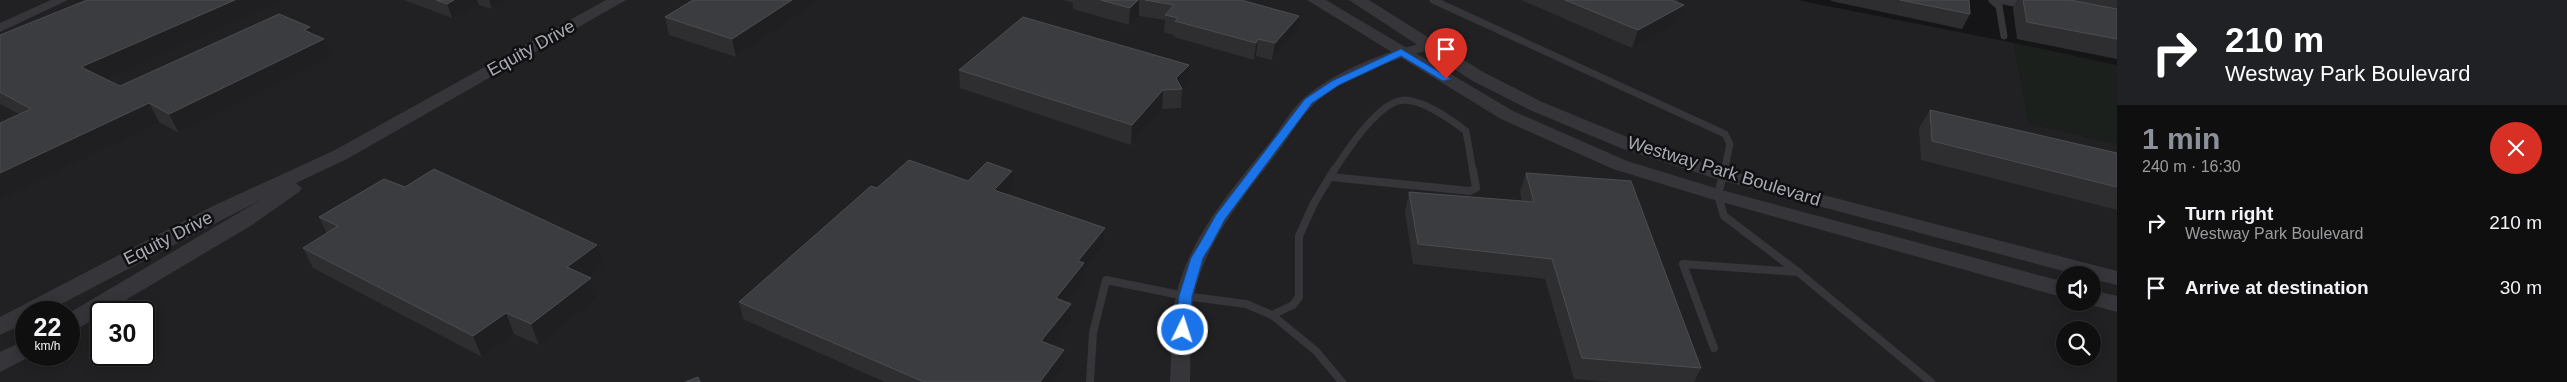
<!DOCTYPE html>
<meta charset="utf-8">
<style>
:root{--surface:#100f10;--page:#1e1d1e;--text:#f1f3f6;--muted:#9c9c9f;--line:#302f30;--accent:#8c9099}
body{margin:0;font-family:Helvetica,sans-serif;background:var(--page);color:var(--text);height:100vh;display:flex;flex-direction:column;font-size:19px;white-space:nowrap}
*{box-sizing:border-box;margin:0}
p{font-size:16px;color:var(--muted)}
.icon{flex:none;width:28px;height:28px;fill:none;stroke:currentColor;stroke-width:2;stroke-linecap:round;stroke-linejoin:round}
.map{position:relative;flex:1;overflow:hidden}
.panel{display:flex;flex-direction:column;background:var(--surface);width:450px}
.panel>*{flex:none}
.banner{background:#202124;color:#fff;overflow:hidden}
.tools{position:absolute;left:2056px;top:266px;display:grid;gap:10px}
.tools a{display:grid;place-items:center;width:45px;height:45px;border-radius:50%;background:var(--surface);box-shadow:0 2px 12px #0003,0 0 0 1px var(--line);font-size:25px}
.speed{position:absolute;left:15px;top:301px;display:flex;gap:10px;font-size:25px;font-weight:700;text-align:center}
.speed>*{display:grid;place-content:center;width:65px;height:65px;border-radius:50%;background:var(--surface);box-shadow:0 2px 12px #0003,0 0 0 1px var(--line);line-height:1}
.speed small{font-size:12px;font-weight:400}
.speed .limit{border:2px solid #111;border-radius:8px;background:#fff;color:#111}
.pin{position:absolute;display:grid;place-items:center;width:42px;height:42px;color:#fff;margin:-51px -21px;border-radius:50% 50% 50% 0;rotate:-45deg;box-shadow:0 0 5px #0007}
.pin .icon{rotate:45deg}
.me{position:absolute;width:55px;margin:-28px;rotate:4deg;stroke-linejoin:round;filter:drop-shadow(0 0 4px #0008)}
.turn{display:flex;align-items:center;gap:18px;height:105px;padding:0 25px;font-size:22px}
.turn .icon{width:65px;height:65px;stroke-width:2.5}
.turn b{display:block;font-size:35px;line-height:42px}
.round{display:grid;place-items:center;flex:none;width:52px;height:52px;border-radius:26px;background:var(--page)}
.summary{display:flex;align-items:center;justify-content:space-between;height:85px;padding:0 25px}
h1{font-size:30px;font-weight:800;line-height:38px;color:var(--accent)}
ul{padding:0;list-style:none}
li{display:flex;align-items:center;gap:15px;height:65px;padding:0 25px}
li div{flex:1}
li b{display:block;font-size:19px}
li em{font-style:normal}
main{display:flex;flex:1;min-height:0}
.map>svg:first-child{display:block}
</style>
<main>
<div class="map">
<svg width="2117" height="382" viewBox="0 0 2117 382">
<rect width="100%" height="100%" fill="#151416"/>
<path fill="#212123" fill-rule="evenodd" d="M0,0h1797l217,43 15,80 88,21v238h-2117zM2065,275h27v27h-27zM26,312h43v43h-43zM101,312h43v43h-43zM2065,330h27v28h-27z"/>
<path fill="#1b201c" d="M2014,43l103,22v79l-88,-21z"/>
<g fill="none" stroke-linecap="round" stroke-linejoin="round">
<g stroke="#36363a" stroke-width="7">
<path d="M1433,0l292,134 5,10 -6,28"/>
<path d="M1992,0l7,6 5,30"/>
<path d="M1999,0l25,5"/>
<path d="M1333,172c13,-20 46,-72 72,-72 20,1 45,19 61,31l7,41"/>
</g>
<g stroke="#36363a" stroke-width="8">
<path d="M1724,170l-6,25 6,21 74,56 133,110"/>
<path d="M1331,177l139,14 6,-3 -3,-18"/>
<path d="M1272,315l21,-10 6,-8v-61l15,-33 20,-33"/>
<path d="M1714,348l-31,-84 115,8"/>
<path d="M1090,382l3,-49 13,-53 79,16 61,8 26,11 44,36 26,31"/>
</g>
<g fill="#36363a" fill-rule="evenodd">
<path d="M51,0h17l-68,32v-9z"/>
<path d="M1428,42l7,4 -2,3c-37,9 -91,28 -119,55 -14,14 -25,33 -37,49 -33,43 -71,87 -83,142 -5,26 -3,60 -4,87h-20c2,-28 0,-60 6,-87 14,-59 57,-107 94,-153 11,-14 21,-33 35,-45 34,-28 81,-46 123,-55z"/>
</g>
<g fill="#36363a" fill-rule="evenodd">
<path d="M606,0h20l-279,159 -51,24 6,5 -3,4 -47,33 -175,104 -8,2v-18l193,-114 -216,113h-20v11l-26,12v-18l215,-112 118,-54z"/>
<path d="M1307,0h19l187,111 114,50 98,30 340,91v16l-354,-99 -98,-30 -112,-50z"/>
<path d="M1349,0h20l114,72 59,30 95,39 94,30 386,100v14l-25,-6v-4h-14l-361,-96 -94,-30 -93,-39 -59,-30z"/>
<path d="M2092,290l25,6v16l-33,-9 8,-1z"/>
<path d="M26,340v15h7l-33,17v-20z"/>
</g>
</g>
<g fill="#2e2e31">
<path d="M404,0h106l-18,9 -13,-4 -27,13z"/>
<path d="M693,0h128l-85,57 -67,-22 -4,-18z"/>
<path d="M1064,0h177l55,32 -24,28 -16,-4 -2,4 -80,-23v-2l-10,-3 1,-12 -26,-4 -10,9 -56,-16v-6z"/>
<path d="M1521,0h158l-3,2 8,3 -6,17 -46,26z"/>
<path d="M1831,0h138l1,14 -8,15 -131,-28z"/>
<path d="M2017,0h100v59l-100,-20 -4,-31z"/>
<path d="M313,34l11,5 8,18 -153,76 -20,-11 -140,-8 -19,-10v-69l105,44 15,7z"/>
<path d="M959,70l228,13 -5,6 -1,19 -19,1 -31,36 -171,-57z"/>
<path d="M1930,110l187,43v57l-196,-50 -2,-32z"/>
<path d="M1526,173l175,195 -7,14h-84l-36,-3 -29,-100 -132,-15 -8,-52 4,-20 113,9 -2,-9z"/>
<path d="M968,181l45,7 -6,6 98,34 -1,17 -20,26v10l-17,21 4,2v18l-19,23 12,5v18l-10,14h-169l-142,-63 -4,-17 138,-114z"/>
<path d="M319,217l285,48 -16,12 3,1 6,20 -58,47 -25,-11 -32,23 -169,-89 -10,-20 24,-14z"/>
</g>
<g fill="#1f1e20">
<path d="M235,0h48l-191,85 -11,-18z"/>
<path d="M454,0h23l2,5 -27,13 -5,-14z"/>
<path d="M489,0h21l-18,9z"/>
<path d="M792,0h29l-85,57 -4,-18z"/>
<path d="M1138,0h1v16l-10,9 1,-17z"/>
<path d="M1684,5l-6,17 -46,26 6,-18z"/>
<path d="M1299,16l-3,16 -24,28 3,-17z"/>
<path d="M310,27l7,15 7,-3 8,18 -153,76 -10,-19z"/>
<path d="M1258,39l-2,17 -2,4 2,-17z"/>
<path d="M1189,65l-2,18 -5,6 -6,-11z"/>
<path d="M1163,90l-1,19 -31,36 1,-20z"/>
<path d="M149,103l10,19 -159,77v-26z"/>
<path d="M1012,171l1,17 -18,19 -1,-17z"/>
<path d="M1105,228l-1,17 -20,26v10l-28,35v-18l22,-37z"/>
<path d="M597,245l7,20 -30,23 -7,-21z"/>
<path d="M591,278l6,20 -58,47 -8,-21z"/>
<path d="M1071,304v18l-30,37v-18z"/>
<path d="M506,313l8,21 -32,23 -9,-21z"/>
<path d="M1064,350v18l-10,14h-14z"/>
</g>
<g fill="#3b3c3f" stroke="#4c4d51">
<path d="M87,0h148l-154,67 39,19 159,-72 31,13 -6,3 20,9 -155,75 -20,-11 -149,70v-50l31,-14 -31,-17v-57z"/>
<path d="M436,0h18l-7,4z"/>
<path d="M693,0h99l-60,39 -67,-22z"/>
<path d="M1101,0h37l-8,8z"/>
<path d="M1145,0h96l58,16 -24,27 -17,-4 -2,4 -81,-22 3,-3 -13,-3 9,-10z"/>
<path d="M1565,0h106l13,5 -46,25z"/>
<path d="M1900,0h69l1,14z"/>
<path d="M2023,0h47l47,9v30l-90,-17z"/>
<path d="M1023,17l166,48 -13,13 6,11 -19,1 -31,35 -173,-55z"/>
<path d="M1930,110l187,43v34l-185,-46z"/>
<path d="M909,160l59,21 19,-19 25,9 -18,19 111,38 -27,33 6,2 -28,35 15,6 -30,37 23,9 -24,32h-116l-185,-80 132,-116 6,2z"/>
<path d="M434,169l163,76 -30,22 24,11 -60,46 -25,-11 -33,23 -170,-88 35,-22 -19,-9 65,-38 21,8z"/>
<path d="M1526,173l105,8 70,187 -119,-10 -30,-99 -134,-15 -9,-52 125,10z"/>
<path d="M698,377l2,5h-15z"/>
</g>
<path fill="#1a73e8" stroke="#114b97" d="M1401,49l50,30 -8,2 -42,-25 -62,29 -27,18 -87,116 -14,26 -8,13 -11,38 -2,34 -2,3h-10l-2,-3 3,-34 12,-38 8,-13 17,-30 89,-116 27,-18z"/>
<g text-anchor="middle" stroke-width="5" stroke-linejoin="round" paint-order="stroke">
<g font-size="18" fill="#a8aab4" stroke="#100f11">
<text transform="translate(531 48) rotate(-29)" y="6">Equity Drive</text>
<text transform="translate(1724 171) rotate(17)" y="6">Westway Park Boulevard</text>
<text transform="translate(168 238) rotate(-27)" y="6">Equity Drive</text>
</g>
</g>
</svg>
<div class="tools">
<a><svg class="icon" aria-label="sound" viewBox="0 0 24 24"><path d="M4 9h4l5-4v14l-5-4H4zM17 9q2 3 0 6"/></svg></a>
<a><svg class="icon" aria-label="search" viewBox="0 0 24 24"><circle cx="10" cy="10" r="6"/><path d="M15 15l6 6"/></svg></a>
</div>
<div class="speed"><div>22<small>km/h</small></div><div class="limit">30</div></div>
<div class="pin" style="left:1446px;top:79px;background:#d93025"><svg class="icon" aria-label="arrive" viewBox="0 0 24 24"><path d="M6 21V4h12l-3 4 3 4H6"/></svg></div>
<svg class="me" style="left:1183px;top:330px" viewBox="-20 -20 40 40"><circle r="17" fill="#1a73e8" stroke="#fff" stroke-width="3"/><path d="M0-11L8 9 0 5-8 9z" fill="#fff"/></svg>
</div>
<section class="panel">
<div class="banner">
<div class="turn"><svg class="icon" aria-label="right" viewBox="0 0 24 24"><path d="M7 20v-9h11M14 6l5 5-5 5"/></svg><div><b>210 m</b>Westway Park Boulevard</div></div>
</div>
<div class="summary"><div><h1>1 min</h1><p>240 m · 16:30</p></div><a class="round" style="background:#d93025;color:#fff"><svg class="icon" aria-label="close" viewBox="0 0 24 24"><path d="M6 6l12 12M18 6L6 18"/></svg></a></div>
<ul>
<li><svg class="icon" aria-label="right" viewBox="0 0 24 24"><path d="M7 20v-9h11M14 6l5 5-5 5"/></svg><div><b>Turn right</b><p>Westway Park Boulevard</p></div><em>210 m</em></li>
<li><svg class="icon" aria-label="arrive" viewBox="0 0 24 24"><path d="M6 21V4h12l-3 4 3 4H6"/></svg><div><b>Arrive at destination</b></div><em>30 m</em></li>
</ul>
</section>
</main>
